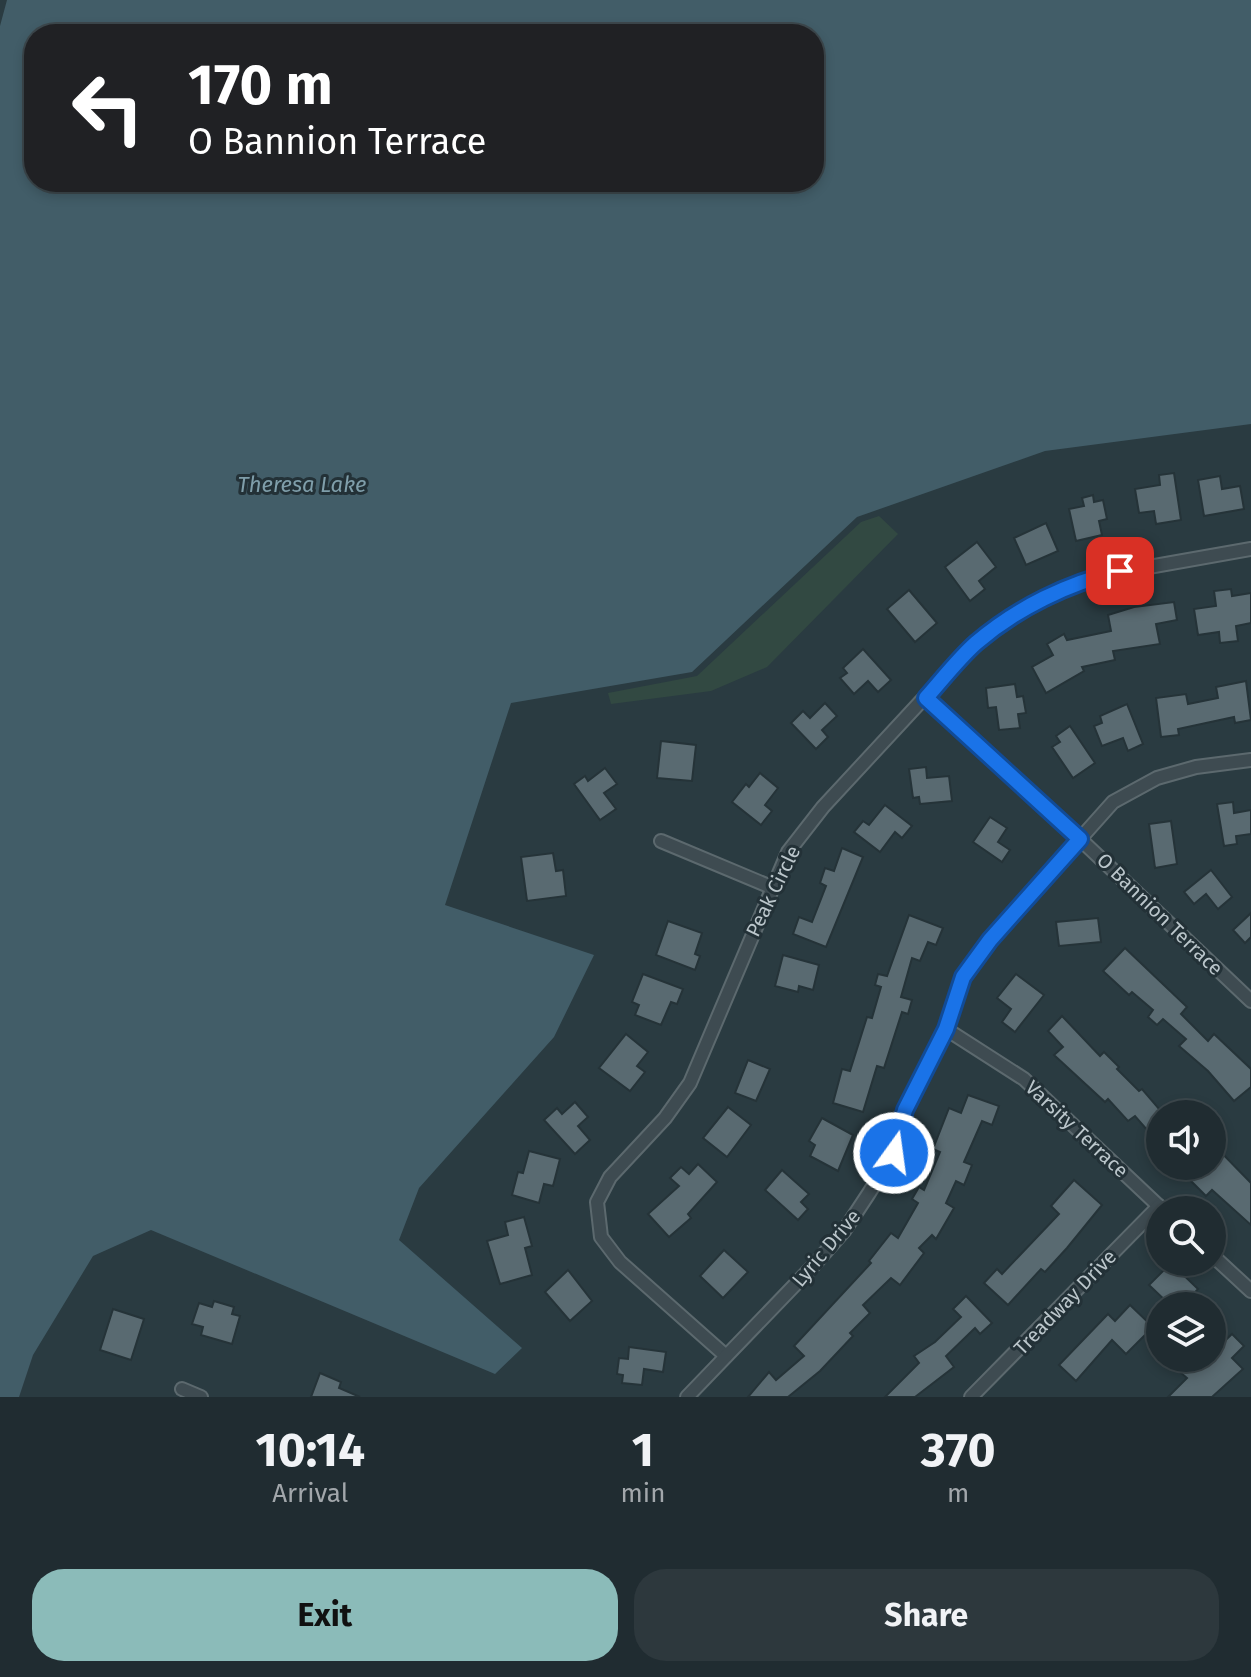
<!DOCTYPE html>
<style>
:root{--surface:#202c31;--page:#2d383d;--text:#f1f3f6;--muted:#a2a7ab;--line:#3d484d;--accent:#8bbbb9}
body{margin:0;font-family:"Fira Sans",sans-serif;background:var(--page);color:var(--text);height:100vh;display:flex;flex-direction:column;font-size:30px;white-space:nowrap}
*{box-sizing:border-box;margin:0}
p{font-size:26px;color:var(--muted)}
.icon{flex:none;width:44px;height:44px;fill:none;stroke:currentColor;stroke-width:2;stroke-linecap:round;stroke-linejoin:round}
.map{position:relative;height:1397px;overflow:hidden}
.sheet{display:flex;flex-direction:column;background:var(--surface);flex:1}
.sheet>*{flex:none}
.top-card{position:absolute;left:24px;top:24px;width:800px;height:168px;border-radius:32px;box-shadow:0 4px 12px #0003,0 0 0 2px var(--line);background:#202124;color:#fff;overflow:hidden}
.tools{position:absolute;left:1146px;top:1100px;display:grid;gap:16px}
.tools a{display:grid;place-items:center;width:80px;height:80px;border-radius:50%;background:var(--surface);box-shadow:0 4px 12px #0003,0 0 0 2px var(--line);font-size:40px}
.pin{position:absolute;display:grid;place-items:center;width:68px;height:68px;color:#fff;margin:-34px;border-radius:16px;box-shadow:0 4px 12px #0006}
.me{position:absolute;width:88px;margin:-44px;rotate:14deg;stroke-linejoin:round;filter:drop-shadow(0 0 6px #0008)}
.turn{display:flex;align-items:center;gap:28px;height:168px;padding:0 32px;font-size:36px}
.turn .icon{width:104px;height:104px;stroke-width:2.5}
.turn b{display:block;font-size:56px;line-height:68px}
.eta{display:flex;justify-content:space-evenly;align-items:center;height:136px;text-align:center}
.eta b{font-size:48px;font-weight:700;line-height:56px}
.cta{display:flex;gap:16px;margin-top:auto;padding:16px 32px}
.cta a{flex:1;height:92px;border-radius:32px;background:var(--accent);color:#111;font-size:32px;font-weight:700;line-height:92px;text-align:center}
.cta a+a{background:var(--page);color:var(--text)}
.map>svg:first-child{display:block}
</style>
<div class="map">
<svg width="1251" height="1397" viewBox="0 0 1251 1397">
<rect width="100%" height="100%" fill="#2a3b41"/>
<path fill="#324942" d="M879,516l19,18 -131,133 -56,24 -100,13 -3,-11 89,-17 164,-154z"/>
<path fill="#425d68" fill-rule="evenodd" d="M7,0h1244v424l-206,27 -188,66 -165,155 -181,31 -66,202 149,50 -40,82 -135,151 -20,52 123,108 -27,26 -344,-144 -58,26 -60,99 -14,42h-19v-1371zM34,34h780v148h-780z"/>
<g fill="#596a71" stroke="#253338" stroke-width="2">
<path d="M1174,473l7,47 -25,4 -2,-13 -15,2 -4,-24 25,-4 -1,-10z"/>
<path d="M1220,476l2,13 18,-3 4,23 -40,7 -6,-36z"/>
<path d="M1093,495l1,7 9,-2 4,19 -8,2 3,14 -26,6 -7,-32 15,-3 -2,-8z"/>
<path d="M1046,523l12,28 -32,14 -12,-27z"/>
<path d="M977,542l19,25 -17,14 6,8 -15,12 -25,-34z"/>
<path d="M1231,589l1,7 19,-3v30l-15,3 2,15 -18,2 -1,-11 -21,3 -4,-26 22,-3 -2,-15z"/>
<path d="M909,590l28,33 -22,19 -28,-33z"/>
<path d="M1174,602l3,18 -21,4 4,20 -47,7 2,9 -33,7 2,4 -38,22 -14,-26 21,-12 -6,-11 17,-10 3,6 44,-9 -3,-16 26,-8z"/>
<path d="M863,649l28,31 -13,12 -10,-11 -14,13 -14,-16 7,-5 -4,-5z"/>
<path d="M1246,681l5,39 -16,3 -1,-6 -56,12 1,6 -18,2 -5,-39 30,-4 2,10 30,-6 -2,-11z"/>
<path d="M1015,684l2,13 6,-1 3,17 -8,1 2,14 -21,2 -3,-23 -8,1 -2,-20z"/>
<path d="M825,703l12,13 -15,14 6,7 -12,12 -25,-26 12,-12 7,7z"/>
<path d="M1127,704l16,40 -15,7 -5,-13 -21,8 -8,-20 8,-3 -2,-7z"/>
<path d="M1070,726l25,37 -22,15 -21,-31 8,-5 -4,-6z"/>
<path d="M661,741l35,4 -4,36 -35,-3z"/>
<path d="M926,767l1,11 22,-2 3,25 -32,3 -1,-7 -6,1 -4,-29z"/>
<path d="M605,768l12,16 -13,9 12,16 -16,11 -26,-36 11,-8 3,5z"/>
<path d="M760,773l18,15 -13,17 7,6 -11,14 -29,-23 14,-18 3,3z"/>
<path d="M1233,802l1,11 17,-3v24l-15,2 1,8 -13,2 -7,-42z"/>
<path d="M885,805l27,21 -10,12 -7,-6 -15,20 -26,-20 9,-11 6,4z"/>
<path d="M990,817l17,11 -9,14 12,8 -8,12 -29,-20z"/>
<path d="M1171,821l6,43 -22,4 -6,-44z"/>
<path d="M842,848l21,9 -37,90 -33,-13 6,-17 13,5 14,-36 -6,-3 5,-15 9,3z"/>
<path d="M553,853l3,18 7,-1 3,26 -39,5 -6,-44z"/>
<path d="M1211,870l21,27 -14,12 -12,-15 -12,10 -10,-12z"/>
<path d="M1251,913v24l-6,6 -12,-13z"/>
<path d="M909,915l34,13 -7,17 -8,-3 -8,19 -8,-3 -11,39 11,3 -4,14 -6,-2 -18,56 -7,-2 -14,46 -30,-9 9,-34 8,2 17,-54 5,1 9,-31 -6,-2 3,-11 9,2z"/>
<path d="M1098,918l3,24 -42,4 -3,-24z"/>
<path d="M668,921l34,12 -7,21 5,2 -5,14 -39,-15z"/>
<path d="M1125,948l62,59 -6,7 27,27 6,-7 37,35v18l-17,14 -26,-30 -29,-25 7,-7 -23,-20 -6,6 -9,-8 5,-7 -21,-18 -3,3 -26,-24z"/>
<path d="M783,955l36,10 -6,25 -14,-4 -1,6 -23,-6z"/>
<path d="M643,974l40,15 -6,15 -6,-2 -10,23 -26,-10 4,-10 -7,-3z"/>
<path d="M1016,974l28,21 -29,37 -13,-10 9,-13 -14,-11z"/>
<path d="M1062,1016l38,40 4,-4 15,15 -2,2 22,22 3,-2 18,21v10l-12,11 -13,-15 -7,5 -20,-22 -3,3 -51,-47 9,-8 -15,-16z"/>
<path d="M626,1034l22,18 -11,14 8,6 -15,19 -31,-23z"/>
<path d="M748,1060l22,9 -14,32 -21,-8z"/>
<path d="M968,1095l31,11 -7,19 -10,-4 -7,16 -11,25 8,3 -8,20 -8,-4 -10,22 8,5 -18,31 -4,-4 -13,13 5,5 -24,32 -9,-7 -28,27 7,8 -20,20 3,3 -33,35 -32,26h-40l21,-25 7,8 28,-24 -10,-10 77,-83 -2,-2 22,-28 7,5 20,-35 -6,-4 7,-12 5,3 16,-38 -7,-3 16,-41 12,5z"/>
<path d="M575,1102l13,15 -10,9 12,14 -15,14 -31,-34 13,-12 5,6z"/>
<path d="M728,1107l23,18 -24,32 -24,-19z"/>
<path d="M822,1118l31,17 -15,36 -28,-15 5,-11 -6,-4z"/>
<path d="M1212,1143l39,40v42l-39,-35 -6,6 -30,-30h36z"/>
<path d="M529,1151l31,8 -7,27 -9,-2 -5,19 -27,-8 6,-23 5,1z"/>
<path d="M698,1164l19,18 -29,32 3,4 -22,19 -21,-23 31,-28 -9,-8 11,-11 8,7z"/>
<path d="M782,1170l27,24 -8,8 7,7 -10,11 -33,-30z"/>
<path d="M1074,1180l28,25 -35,43 -22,24 -4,-3 -33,36 -24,-22 13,-14 5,5 57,-60 -8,-8z"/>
<path d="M524,1217l8,29 -7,2 7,27 -32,9 -13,-43 21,-6 -3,-13z"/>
<path d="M724,1250l24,22 -25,26 -23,-22z"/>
<path d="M1171,1263l27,26 -15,17h-12l-22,-21z"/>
<path d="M568,1270l24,31 -22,20 -25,-29z"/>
<path d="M966,1296l26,27 -12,11 -5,-6 -29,28 8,11 -39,30h-30l34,-34 -5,-7 21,-14 26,-25 -8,-8z"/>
<path d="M214,1301l20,6 -2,7 8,2 -8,28 -31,-9 2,-8 -11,-3 7,-21 13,4z"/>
<path d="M1130,1305l23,22 -27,27 -14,-14 -36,41 -17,-16 49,-51 7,7z"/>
<path d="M113,1309l31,10 -13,41 -31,-10z"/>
<path d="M1232,1334l12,12 -12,12 11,11 -31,28h-44l19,-19 -7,-6 14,-14h18v-5z"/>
<path d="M629,1347l37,5 -3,20 -19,-3 -2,16 -20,-2 1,-8 -6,-1 2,-16 9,1z"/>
<path d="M320,1373l21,9 -2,6 21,9h-49z"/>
</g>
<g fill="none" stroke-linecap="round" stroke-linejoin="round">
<defs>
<g id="minor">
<path d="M926,698l154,141 171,162"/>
<path d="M661,841l110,46"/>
<path d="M946,1029l78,50 139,131"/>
<path d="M1212,1255l39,36"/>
<path d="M726,1356l-106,-94 -19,-25 -4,-35 13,-25 55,-59 25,-35 98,-231 35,-45 151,-163 32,-24 46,-26 46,-18 153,-27"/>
<path d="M182,1389l19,8"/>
<path d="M687,1397l127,-132 30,-34 25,-38 25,-40 11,-43 41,-81 17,-52 27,-37 123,-138 44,-24 39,-11 55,-7"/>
<path d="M971,1397l188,-191"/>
</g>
</defs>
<use href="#minor" stroke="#5c696e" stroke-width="16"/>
<use href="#minor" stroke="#3e4b51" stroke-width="12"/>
</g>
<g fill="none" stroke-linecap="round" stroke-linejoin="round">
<defs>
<path id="route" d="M894,1153l11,-43 41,-81 17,-52 27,-37 90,-101 -154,-141c16,-18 32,-39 50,-55 41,-35 92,-60 144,-72"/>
</defs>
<use href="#route" stroke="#114b97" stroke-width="20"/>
<use href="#route" stroke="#1a73e8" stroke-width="14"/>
</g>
<g text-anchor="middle" stroke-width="6" stroke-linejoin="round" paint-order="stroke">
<g font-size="20" fill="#bbc6cb" stroke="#233137">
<text transform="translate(773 891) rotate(-64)" y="7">Peak Circle</text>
<text transform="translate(1160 914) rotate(44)" y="7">O Bannion Terrace</text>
<text transform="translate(1077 1129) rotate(43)" y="7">Varsity Terrace</text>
<text transform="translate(826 1248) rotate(-50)" y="7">Lyric Drive</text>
<text transform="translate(1065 1302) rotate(-46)" y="7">Treadway Drive</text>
</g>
<g font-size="22" font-style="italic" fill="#7f9eaa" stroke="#233137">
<text x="302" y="492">Theresa Lake</text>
</g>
</g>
</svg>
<div class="tools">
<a><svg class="icon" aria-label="sound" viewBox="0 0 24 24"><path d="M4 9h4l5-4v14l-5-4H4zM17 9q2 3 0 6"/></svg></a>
<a><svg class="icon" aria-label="search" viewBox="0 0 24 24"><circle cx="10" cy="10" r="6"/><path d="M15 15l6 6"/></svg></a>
<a><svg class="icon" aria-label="layers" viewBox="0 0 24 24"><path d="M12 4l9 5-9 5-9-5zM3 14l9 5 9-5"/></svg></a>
</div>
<div class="pin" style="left:1120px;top:571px;background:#d93025"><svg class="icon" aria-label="arrive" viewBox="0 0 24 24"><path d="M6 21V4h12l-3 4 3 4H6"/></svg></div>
<svg class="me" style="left:894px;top:1153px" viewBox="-20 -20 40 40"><circle r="17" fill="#1a73e8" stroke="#fff" stroke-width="3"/><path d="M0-11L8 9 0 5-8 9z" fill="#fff"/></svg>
<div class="top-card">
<div class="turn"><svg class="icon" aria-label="left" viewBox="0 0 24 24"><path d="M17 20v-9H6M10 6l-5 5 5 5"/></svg><div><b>170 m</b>O Bannion Terrace</div></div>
</div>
</div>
<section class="sheet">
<div class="eta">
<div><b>10:14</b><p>Arrival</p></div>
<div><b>1</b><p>min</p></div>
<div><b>370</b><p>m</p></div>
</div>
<div class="cta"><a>Exit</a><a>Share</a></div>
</section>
